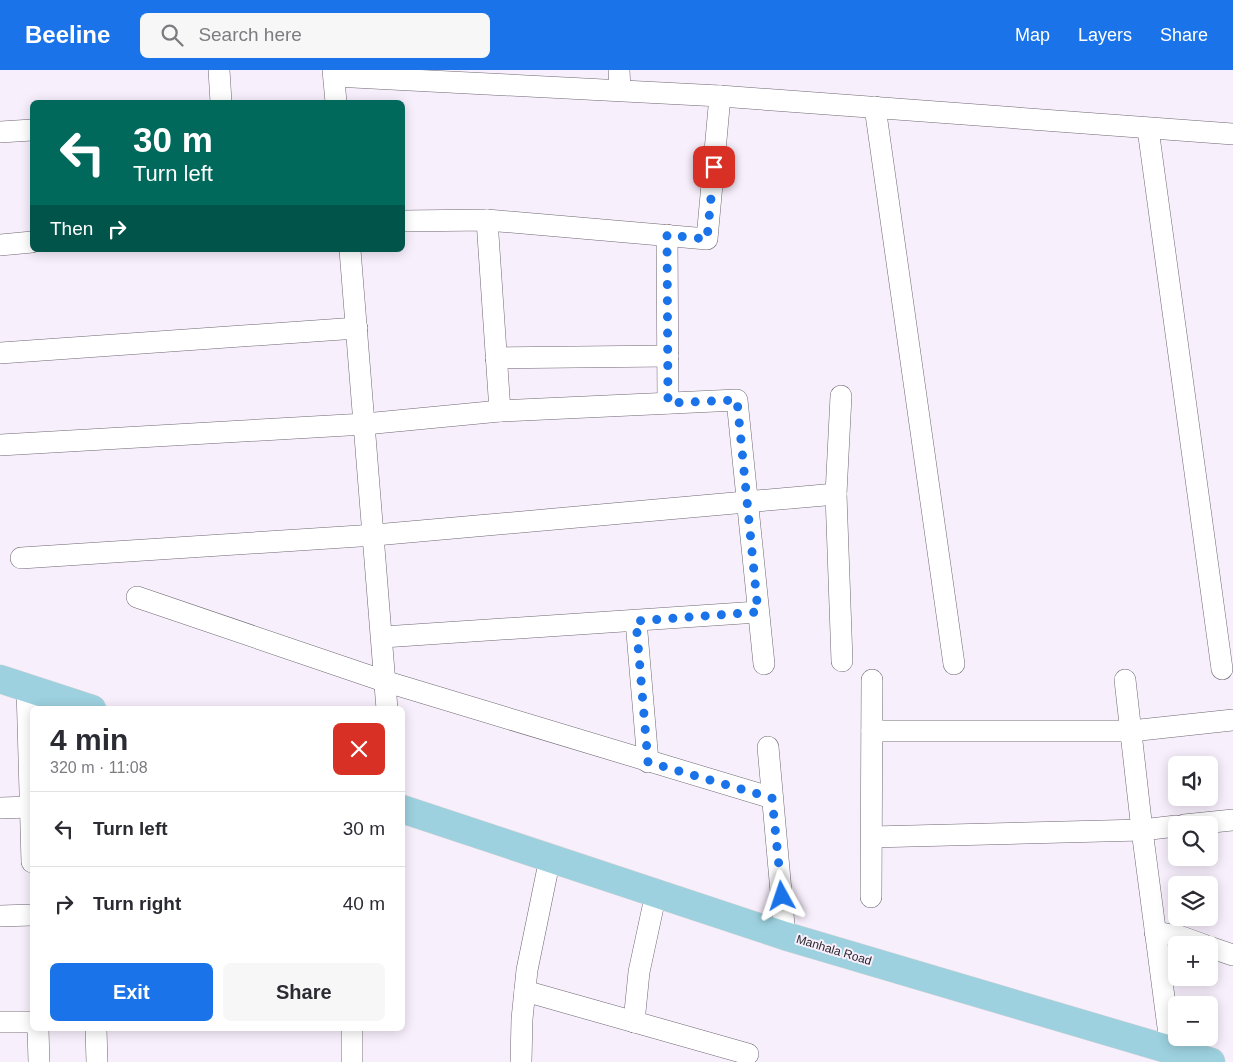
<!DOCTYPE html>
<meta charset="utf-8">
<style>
:root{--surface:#fff;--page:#f7f7f7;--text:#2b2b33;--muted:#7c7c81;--line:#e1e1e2;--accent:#1a73e8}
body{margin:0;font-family:Helvetica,sans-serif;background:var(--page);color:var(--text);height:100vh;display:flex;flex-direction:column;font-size:19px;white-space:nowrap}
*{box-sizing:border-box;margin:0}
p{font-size:16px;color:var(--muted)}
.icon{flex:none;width:28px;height:28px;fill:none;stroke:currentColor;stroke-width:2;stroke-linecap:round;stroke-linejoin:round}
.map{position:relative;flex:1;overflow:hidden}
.details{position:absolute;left:30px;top:636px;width:375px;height:325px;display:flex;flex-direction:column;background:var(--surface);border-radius:8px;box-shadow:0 2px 12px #0003}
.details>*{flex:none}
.banner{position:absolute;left:30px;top:30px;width:375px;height:152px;border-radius:8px;box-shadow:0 2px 12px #0003;background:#00695c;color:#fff;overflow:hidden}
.tools{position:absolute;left:1168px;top:686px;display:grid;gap:10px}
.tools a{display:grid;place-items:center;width:50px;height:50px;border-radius:8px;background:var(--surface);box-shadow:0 2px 12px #0003;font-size:25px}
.pin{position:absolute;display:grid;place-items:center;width:42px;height:42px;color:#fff;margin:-21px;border-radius:10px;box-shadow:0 2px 8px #0006}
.me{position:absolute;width:55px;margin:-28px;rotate:355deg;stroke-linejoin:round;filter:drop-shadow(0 0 4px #0008)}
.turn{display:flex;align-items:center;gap:18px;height:105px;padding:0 20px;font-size:22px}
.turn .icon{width:65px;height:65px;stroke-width:2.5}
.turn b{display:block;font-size:35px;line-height:42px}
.then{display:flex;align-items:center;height:48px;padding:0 20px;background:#0003;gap:10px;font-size:19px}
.round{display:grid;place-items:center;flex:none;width:52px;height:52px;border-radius:8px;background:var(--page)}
.summary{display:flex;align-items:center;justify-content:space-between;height:85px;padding:0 20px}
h1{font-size:30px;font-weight:700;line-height:38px}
.cta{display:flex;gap:10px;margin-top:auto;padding:10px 20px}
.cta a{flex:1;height:58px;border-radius:8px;background:var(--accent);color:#fff;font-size:20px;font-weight:700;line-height:58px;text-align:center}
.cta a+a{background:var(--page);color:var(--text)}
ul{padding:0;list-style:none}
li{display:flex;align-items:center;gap:15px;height:75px;padding:0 20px;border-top:1px solid var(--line)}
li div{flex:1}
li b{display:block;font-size:19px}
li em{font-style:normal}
header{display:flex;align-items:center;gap:30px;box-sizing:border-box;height:70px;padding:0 25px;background:var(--accent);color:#fff}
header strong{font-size:24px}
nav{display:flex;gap:28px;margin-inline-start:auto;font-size:18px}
.search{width:350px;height:45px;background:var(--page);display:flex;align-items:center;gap:12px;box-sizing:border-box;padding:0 18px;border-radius:8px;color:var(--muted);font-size:19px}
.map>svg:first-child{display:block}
</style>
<header>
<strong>Beeline</strong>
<div class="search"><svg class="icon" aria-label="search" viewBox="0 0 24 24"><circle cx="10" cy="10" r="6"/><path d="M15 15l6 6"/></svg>Search here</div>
<nav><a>Map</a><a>Layers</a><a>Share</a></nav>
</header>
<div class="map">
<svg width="1233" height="992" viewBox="0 0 1233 992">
<rect width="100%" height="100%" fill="#f8effc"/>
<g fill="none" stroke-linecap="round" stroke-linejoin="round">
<defs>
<g id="street">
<path d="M219,0l2,32"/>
<path d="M333,0l3,32"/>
<path d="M619,0l1,20"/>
<path d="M334,6l386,20 513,38"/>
<path d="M875,37l79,557"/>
<path d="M1148,59l74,540"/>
<path d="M0,62l32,-2"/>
<path d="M487,150l13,191"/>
<path d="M402,151l85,-1 220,19 13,-143"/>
<path d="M667,165l1,168"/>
<path d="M0,175l32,-3"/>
<path d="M350,180l37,459"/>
<path d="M0,283l357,-25"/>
<path d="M496,288l172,-2"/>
<path d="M841,326l-5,98 6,167"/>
<path d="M0,375l365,-21 135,-13 237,-11 27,264"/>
<path d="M21,488l354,-23 461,-41"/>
<path d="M137,527l247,84 388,117"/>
<path d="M636,551l12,141"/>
<path d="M383,567l375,-25"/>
<path d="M1125,610l17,150 29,220"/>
<path d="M27,618l5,174"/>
<path d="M872,661h259l102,-11"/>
<path d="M768,677l17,189"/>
<path d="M0,738l31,-1"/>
<path d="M1184,755l49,-5"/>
<path d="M872,767l270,-7 34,-4"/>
<path d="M871,827l1,-217"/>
<path d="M0,846l32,-1"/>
<path d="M1155,862l24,4 25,9"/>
<path d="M1209,877l24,8"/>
<path d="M525,921l223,63"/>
<path d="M0,952h32"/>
<path d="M634,952l5,-50 17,-79"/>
<path d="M38,959l1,33"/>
<path d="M96,959l1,33"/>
<path d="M352,959v33"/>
<path d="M521,992l1,-43 5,-49 23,-112"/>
</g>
<g id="primary">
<path d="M0,609l92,30"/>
<path d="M402,739l383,127 426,126"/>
</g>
</defs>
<use href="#street" stroke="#6e6772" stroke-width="22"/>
<use href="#primary" stroke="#d4d4d5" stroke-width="29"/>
<use href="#street" stroke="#fff" stroke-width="21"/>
<use href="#primary" stroke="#9dd1df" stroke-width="28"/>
</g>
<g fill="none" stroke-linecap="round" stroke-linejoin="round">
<path stroke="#1a73e8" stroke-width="9" stroke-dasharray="0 16.2" d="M714,97l-7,72 -40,-4 1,168 69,-3 21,212 -122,9 12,141 124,36 10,98"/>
</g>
<g text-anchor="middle" stroke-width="4" stroke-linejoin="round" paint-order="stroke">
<g font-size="12" fill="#29262b" stroke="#f8effc">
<text transform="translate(834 880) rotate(17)" y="4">Manhala Road</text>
</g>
</g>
</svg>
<div class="tools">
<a><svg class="icon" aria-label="sound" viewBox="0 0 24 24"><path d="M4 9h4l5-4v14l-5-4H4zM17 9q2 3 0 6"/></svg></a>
<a><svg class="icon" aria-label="search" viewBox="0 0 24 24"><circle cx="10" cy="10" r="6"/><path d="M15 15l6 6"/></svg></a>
<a><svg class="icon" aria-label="layers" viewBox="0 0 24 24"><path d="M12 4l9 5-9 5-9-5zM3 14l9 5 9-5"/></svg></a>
<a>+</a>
<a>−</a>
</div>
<div class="pin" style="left:714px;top:97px;background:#d93025"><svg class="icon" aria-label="arrive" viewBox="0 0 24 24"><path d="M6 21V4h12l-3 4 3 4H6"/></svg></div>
<svg class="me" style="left:782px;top:826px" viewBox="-20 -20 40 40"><path d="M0-17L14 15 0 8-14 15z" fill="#1a73e8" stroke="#fff" stroke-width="4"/></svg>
<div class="banner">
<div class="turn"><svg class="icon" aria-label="left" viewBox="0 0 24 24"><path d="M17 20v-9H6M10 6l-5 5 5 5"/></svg><div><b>30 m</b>Turn left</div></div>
<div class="then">Then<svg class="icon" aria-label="right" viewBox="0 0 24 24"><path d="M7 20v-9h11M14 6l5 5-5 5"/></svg></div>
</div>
<section class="details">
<div class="summary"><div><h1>4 min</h1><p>320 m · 11:08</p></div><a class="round" style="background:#d93025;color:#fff"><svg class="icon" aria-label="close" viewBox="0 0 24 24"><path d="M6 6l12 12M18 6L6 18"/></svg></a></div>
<ul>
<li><svg class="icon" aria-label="left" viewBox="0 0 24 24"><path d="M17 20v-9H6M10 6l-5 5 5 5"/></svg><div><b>Turn left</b></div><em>30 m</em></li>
<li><svg class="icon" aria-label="right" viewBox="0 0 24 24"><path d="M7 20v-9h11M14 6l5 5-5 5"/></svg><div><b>Turn right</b></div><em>40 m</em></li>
</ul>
<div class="cta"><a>Exit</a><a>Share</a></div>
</section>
</div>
